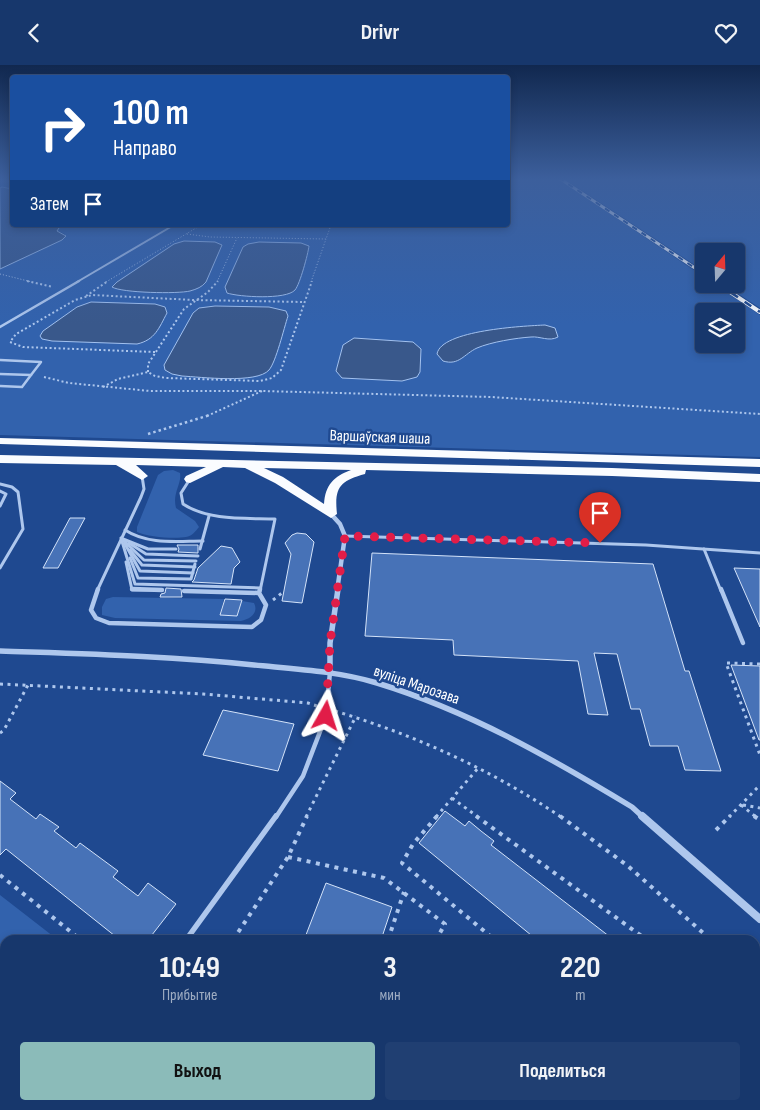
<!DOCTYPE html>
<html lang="ru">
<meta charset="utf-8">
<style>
:root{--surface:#17376c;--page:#203f72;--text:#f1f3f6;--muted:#9eacc2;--line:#36517f;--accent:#8bbbb9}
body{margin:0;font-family:"Sofia Sans Condensed",sans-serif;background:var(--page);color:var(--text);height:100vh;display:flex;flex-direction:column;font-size:19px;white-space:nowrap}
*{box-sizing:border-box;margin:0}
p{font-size:16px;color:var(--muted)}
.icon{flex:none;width:28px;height:28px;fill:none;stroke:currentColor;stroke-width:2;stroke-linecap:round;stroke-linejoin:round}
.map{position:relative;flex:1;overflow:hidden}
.side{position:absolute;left:0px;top:870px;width:760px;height:175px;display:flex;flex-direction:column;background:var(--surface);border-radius:15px 15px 0 0;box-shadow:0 2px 8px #0003,0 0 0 1px var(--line)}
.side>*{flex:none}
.guide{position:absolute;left:10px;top:10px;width:500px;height:152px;border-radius:5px;box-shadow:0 2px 8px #0003,0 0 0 1px var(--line);background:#1a4fa0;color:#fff;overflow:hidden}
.needle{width:32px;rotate:19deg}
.buttons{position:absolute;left:695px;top:178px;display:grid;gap:10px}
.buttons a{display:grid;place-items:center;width:50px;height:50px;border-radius:5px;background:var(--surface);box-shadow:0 2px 8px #0003,0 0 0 1px var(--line);font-size:25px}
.pin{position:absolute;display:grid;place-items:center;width:42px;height:42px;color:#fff;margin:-51px -21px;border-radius:50% 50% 50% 0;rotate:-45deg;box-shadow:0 0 5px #0007}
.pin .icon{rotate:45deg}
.me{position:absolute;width:55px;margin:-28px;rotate:6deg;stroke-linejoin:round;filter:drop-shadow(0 0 4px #0008)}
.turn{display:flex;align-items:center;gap:18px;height:105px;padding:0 20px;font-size:22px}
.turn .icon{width:65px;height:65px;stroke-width:2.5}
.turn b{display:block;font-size:35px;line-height:42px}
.then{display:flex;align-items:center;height:48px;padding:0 20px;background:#0003;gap:10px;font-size:19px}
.eta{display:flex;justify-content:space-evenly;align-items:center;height:85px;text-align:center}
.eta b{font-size:30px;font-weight:700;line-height:35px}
.cta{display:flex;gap:10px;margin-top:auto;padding:10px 20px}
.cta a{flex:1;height:58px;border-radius:5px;background:var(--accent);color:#111;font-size:20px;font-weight:700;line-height:58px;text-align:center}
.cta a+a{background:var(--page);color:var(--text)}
header{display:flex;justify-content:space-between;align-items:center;height:65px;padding:0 20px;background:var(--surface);font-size:22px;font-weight:700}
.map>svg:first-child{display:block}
</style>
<header><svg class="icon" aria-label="back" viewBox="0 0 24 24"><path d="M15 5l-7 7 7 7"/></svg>Drivr<svg class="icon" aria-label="heart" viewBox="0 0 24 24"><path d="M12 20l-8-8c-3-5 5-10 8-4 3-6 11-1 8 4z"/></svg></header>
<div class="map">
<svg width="760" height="1045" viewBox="0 0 760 1045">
<rect width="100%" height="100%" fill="#1f4990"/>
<g fill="#3262ad" fill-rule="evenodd">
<path d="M508,113h49l147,99v7h10l46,31v142l-760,-22v-166l65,-31v-4l-8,-3 4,-6h447zM704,246h32v33h-32z"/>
<path d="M563,113h197v130l-37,-24h13v-33h-32v20z"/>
<path d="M173,405l7,3c2,11 -8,20 -4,35l19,13 4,6c-4,5 -7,9 -13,10 -12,2 -38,0 -49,-5v-5l21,-52 6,-4z"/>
<path d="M113,532l111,2 -4,15 17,2 5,-15 12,2c5,10 -4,16 -13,18l-126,-3 -13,-3v-8l4,-8z"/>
<path d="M0,830l58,45h-53v74l-5,-1z"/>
</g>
<g fill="#39588b" stroke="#a2c1ef">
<path d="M2,122l10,2v36h49l-4,6 9,5 -4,4 -62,29v-81z"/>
<path d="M184,176l31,1 7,3 -16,37c-4,5 -9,7 -16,9 -12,3 -68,2 -78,-4l5,-5 57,-38z"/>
<path d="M259,177l42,1 8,3c-1,8 -9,38 -14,44 -9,10 -56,7 -68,3l-2,-6 18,-40 5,-3z"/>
<path d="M91,237l64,2 10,3 2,6c-8,15 -12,27 -30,31l-85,-3 -10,-2 -2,-3 3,-5 34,-24z"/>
<path d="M215,241l54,1 17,4 2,5c-4,12 -12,46 -19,54 -12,14 -69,7 -87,6l-10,-2 -7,-4 -1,-5 29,-52 6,-5z"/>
<path d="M545,260l10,3 3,9c-9,5 -18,-1 -27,0 -15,1 -40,5 -54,11 -13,6 -18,18 -34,13l-6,-7c4,-24 87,-28 108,-29z"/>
<path d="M354,273l59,4 8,7 -1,23 -3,5 -15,4 -60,-3 -6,-7 7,-26z"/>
</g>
<g fill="#4772b7" stroke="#d4e3f9">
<path d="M70,453h15l-27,50h-15z"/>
<path d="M297,468l9,1 8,8 -12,61 -20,-2 9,-47 -6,-11 7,-8z"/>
<path d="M177,480h21v8l-20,-1 1,-3z"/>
<path d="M221,481l11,2 8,14 -6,6 -3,16 -39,-2 2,-2 4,-12z"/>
<path d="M372,488l281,11 32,107h4l32,100 -36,-1 -7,-24h-28l-10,-37h-9l-14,-55 -23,-1 14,62 -20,-1 -10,-53 -124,-6 -1,-15 -88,-4z"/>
<path d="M734,503l26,1v58z"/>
<path d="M166,523l15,1 1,8h-22l1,-3 4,-1z"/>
<path d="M225,534l17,1 -5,16 -17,-1z"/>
<path d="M731,600l29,1v74h-1z"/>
<path d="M223,645l71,14 -16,47 -75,-16z"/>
<path d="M0,716l16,12 -6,6 26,20 4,-5 19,13 -5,4 22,17 4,-5 38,28 -5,6 25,19 10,-13 28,21 -28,36h-28l-114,-91 -6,6z"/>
<path d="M445,746l20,15 4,-5 12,10 13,10 -3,4 123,95h-77l-118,-97z"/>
<path d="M326,818l66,24 -11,33h-77z"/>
</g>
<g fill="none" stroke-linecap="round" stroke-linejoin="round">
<g stroke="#aec7ed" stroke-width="1" stroke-dasharray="1 2" stroke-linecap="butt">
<path d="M187,169l23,3 116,2 5,-14"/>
<path d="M0,209l32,8"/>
<path d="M106,217l95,-57"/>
<path d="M217,217l20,-44"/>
<path d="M311,217l15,-43"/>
</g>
<g stroke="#aec7ed" stroke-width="2" stroke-dasharray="2 2.5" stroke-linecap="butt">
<path d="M27,216l26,6"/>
<path d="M86,231l22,-15"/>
<path d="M155,287l-132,-5 -13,-5 6,-8 59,-34 17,-5 102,5 110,2"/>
<path d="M148,307v-8l36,-55 24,-17 10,-11"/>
<path d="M44,312l25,6 81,8h112l229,6 269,17"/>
<path d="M103,322l15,-8 30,-7 7,4 11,2 94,3 12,-3 9,-8 31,-89"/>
<path d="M207,351l55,-25"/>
</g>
<path stroke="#aec7ed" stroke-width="2.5" stroke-dasharray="2.5 3" stroke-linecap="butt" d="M148,369l62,-19"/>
<g stroke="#aec7ed" stroke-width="3" stroke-dasharray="3 4.5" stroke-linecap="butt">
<path d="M273,535l9,-7"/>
<path d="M760,599l-34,-1 34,92"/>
<path d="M0,619l203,10 105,9 9,3"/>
<path d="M335,646c82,25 155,58 226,106"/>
<path d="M0,668l4,-3 24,-45"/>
<path d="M452,733l26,19"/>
<path d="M741,740l15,12"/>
<path d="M743,740l17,3"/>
<path d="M306,752l50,-101"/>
<path d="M436,752l43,-50"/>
<path d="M729,752l31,-32"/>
</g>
<g stroke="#aec7ed" stroke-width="4" stroke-dasharray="4 5.5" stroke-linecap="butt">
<path d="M437,751l-24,28 -11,19 93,77"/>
<path d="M476,751l171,124"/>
<path d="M560,751l68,50 83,74"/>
<path d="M754,751l6,4"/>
<path d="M716,765l14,-14"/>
<path d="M288,792l96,21 61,46 -9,16"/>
<path d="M0,810l81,65"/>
<path d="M233,875l55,-83 19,-41"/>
<path d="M388,875l16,-48"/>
<path d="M755,918l5,5"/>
<path d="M252,1040l13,5"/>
<path d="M290,1040l2,5"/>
<path d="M113,1045l1,-5"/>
<path d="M318,1045l4,-5"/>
</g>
<path stroke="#aec7ed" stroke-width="2" d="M77,217l97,-57"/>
<g stroke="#aec7ed" stroke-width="2.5">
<path d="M0,262l79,-46"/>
<path d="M0,295l41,2 -10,13 -31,-1"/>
<path d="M0,321l22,1 9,-12"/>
</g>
<g stroke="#aec7ed" stroke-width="3">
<path d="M190,414l-9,14 2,11c26,17 62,14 92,15l-15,72"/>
<path d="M0,419l12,3 6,5 5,37 -23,39"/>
<path d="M0,426l6,3 -6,12"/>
<path d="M125,465c23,15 52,11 78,11"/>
<path d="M345,471l301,9 114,8"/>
<path d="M121,473l14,46 125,4"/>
<path d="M123,474l25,10h28"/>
<path d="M124,476l20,19 52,1"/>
<path d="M129,478l17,11 52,2"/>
<path d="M125,479l15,27 53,2"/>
<path d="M200,484l9,-33"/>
<path d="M704,484l17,42"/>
<path d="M130,485l12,15 53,2"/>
<path d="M130,493l8,20 53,1 4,-15"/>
<path d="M126,497l6,28h30"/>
<path d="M97,526l44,-94 3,-8 -2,-13"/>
</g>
<g stroke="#aec7ed" stroke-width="4.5">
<path d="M98,524l-7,21 5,8 13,5 143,4 9,-7 5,-15 -7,-12 1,-4"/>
<path d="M132,524l30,1"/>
<path d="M721,524l22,54"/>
<path d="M184,526l75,2"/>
<path d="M276,752l27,-41 23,-60 4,-44"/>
</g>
<g stroke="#aec7ed" stroke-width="5.5">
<path d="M186,875l90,-124"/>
<path d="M458,875l1,-2 3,2"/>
<path d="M0,1012l5,1"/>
<path d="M375,1040l1,5"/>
<path d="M666,1040l6,5"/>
</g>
<path stroke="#aec7ed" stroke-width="4.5" d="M331,449l9,10 5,12 -8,55"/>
<g stroke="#aec7ed" stroke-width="5.5">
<path d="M0,586c85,3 169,5 254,14 41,4 83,6 123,18 92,28 174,75 255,124l11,10"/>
<path d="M330,607v-29l8,-54"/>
</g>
<path stroke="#aec7ed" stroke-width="8" d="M642,751l118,103"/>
<g fill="#fafcff" fill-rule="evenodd">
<path d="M0,373l760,21v8l-760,-23z"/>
<path d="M0,390l612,13 148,6v8l-148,-6 -246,-6 -1,4c-25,7 -31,13 -28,40l-6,4 -56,-35 -30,-15 -22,-1 -33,16 -4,-1 -2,-3 2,-3 20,-9 -70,-2 12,11 -6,4 -26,-15 -116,-2zM264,403l87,2c-17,6 -26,15 -27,34l-41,-27z"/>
</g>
<defs>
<path id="rail-far1" d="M559,113l145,96"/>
<path id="rail" d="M718,219l42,28"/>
</defs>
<use href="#rail-far1" stroke="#fff" stroke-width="3"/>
<use href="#rail" stroke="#fff" stroke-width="4"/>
<use href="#rail-far1" stroke="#1f4990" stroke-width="2" stroke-dasharray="5.5" stroke-linecap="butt"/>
<use href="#rail" stroke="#1f4990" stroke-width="2.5" stroke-dasharray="8" stroke-linecap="butt"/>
</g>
<linearGradient id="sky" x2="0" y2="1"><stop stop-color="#11284f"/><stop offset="0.44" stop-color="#3c5f9c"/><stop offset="1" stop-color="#3c5f9c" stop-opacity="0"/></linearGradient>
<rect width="760" height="259" fill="url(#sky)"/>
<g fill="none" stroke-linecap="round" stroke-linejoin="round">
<path stroke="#e11d48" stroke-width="9" stroke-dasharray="0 16.2" d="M326,651l4,-73 15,-107 255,7"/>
</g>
<g text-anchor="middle" stroke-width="5" stroke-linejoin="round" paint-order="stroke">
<g font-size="16" fill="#fff" stroke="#1f4990">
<text transform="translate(380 371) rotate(2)" y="6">Варшаўская шаша</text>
<text transform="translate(417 619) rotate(19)" y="6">вуліца Марозава</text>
</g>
</g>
</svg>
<div class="buttons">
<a><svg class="needle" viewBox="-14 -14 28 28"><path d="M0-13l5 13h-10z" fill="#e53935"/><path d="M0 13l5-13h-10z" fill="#9eacc2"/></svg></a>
<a><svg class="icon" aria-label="layers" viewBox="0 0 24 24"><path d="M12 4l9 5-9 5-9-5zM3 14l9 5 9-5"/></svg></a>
</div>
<div class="pin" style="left:600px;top:478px;background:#d93025"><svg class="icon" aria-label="arrive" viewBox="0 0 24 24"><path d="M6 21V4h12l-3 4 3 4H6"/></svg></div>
<svg class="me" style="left:326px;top:651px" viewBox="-20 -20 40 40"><path d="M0-17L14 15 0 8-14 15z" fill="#e11d48" stroke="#fff" stroke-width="4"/></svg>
<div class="guide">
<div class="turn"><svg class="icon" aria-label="right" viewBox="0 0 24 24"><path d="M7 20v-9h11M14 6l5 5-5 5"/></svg><div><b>100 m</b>Направо</div></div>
<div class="then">Затем<svg class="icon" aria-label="arrive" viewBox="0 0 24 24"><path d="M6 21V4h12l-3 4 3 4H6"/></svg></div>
</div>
<section class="side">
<div class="eta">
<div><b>10:49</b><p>Прибытие</p></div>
<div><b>3</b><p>мин</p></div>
<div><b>220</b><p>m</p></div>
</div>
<div class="cta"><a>Выход</a><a>Поделиться</a></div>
</section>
</div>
